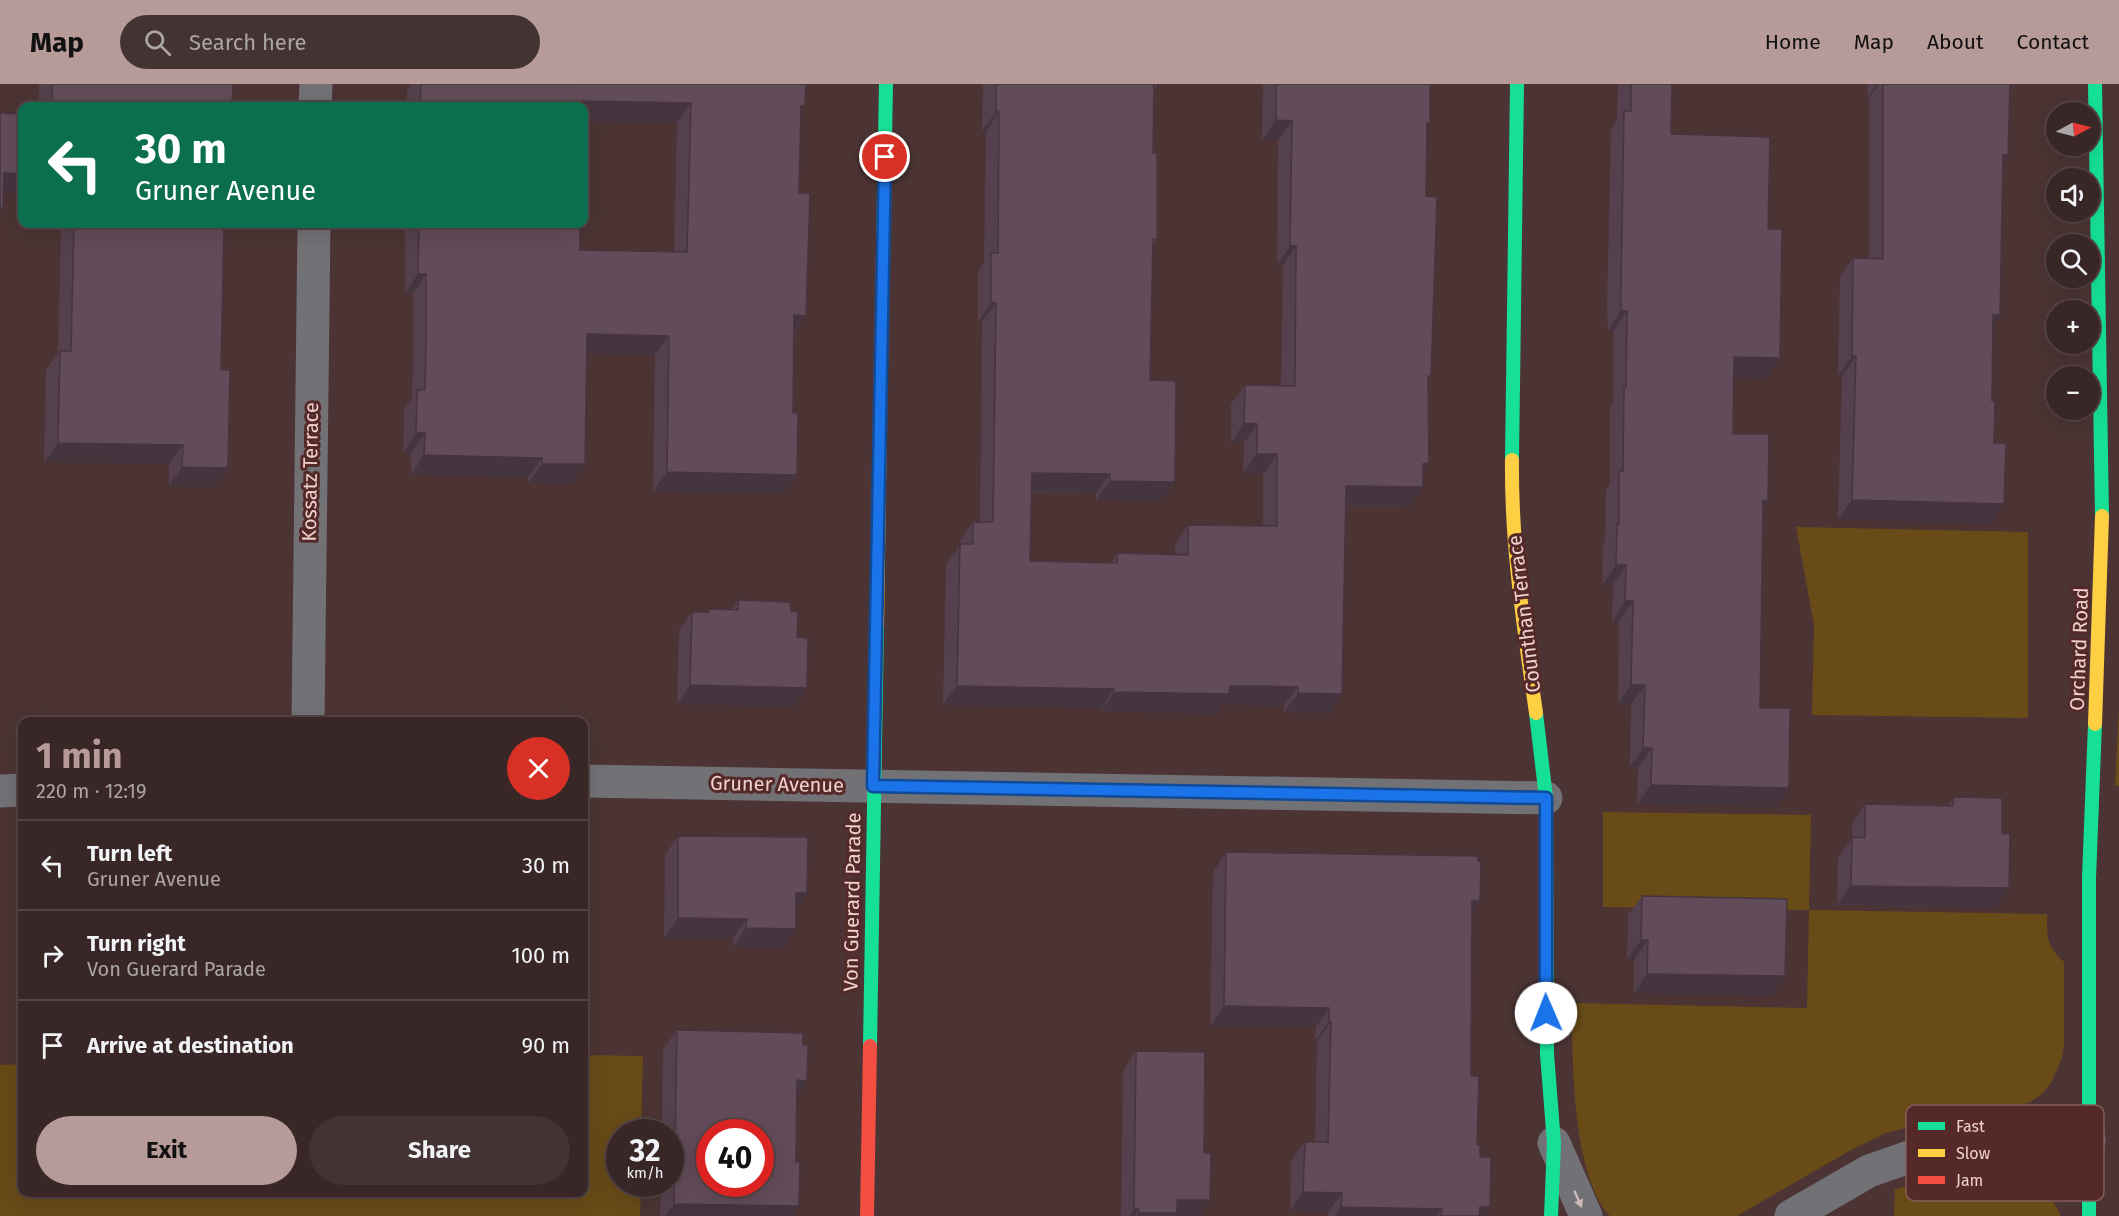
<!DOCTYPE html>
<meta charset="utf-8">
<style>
:root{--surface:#392727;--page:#433;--text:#f1f3f6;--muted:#aba5a7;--line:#534444;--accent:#b69b99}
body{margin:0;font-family:"Fira Sans",sans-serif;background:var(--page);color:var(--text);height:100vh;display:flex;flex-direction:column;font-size:22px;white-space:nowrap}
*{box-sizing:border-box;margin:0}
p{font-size:20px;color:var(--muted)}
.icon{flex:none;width:33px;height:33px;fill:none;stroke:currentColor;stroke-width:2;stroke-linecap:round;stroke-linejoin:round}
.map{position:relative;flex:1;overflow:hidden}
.side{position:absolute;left:18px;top:633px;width:570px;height:480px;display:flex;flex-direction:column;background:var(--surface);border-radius:12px;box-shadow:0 6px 24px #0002,0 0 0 2px var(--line)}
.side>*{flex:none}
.hud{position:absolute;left:18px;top:18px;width:570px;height:126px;border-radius:12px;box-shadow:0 6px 24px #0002,0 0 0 2px var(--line);background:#0b6e4f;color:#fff;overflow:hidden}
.needle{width:39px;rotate:83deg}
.controls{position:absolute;left:2046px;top:18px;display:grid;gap:12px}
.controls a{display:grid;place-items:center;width:54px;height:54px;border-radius:50%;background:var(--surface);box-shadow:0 6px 24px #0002,0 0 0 2px var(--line);font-size:30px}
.speed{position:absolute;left:606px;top:1035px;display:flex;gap:12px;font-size:30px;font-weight:700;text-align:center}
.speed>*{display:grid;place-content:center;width:78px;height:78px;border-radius:50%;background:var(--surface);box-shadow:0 6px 24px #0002,0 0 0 2px var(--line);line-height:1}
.speed small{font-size:15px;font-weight:400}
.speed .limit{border:9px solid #d22;background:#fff;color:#111}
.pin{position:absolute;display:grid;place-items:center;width:51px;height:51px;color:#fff;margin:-26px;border:3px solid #fff;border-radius:50%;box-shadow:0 2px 6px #0007}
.me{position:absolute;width:66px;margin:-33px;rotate:359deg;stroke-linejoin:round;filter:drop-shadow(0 0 4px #0008)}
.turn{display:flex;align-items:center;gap:21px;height:126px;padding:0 18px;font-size:27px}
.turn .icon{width:78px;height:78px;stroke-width:2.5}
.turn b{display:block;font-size:42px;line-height:51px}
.round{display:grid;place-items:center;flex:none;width:63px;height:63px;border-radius:32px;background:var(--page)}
.head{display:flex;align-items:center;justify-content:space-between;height:102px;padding:0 18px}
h1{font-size:36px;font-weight:700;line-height:45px;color:var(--accent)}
.button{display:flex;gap:12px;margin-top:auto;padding:12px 18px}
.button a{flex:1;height:69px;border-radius:36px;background:var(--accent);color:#111;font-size:24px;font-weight:700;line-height:69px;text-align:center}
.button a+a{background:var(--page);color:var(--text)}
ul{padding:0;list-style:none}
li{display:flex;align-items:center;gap:18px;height:90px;padding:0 18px;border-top:2px solid var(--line)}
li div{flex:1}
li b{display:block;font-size:22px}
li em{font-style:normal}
header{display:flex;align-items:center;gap:36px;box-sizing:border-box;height:84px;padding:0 30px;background:var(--accent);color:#111}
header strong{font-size:28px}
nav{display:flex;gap:33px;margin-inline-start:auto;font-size:21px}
.search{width:420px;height:54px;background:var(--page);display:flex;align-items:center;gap:15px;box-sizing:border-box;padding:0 21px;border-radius:33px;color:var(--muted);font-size:22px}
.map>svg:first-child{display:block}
</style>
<header>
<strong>Map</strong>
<div class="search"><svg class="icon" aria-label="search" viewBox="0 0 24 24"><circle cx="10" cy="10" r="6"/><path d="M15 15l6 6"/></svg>Search here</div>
<nav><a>Home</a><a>Map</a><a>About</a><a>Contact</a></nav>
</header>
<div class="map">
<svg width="2119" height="1132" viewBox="0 0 2119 1132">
<rect width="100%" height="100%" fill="#4c3434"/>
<g fill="#684b17">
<path d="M1796,443l232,5v186l-216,-3 2,-90z"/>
<path d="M2119,623v79h-4z"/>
<path d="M1603,728l208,3 -2,95 238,4c0,23 -1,32 17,48v83l-2,13 -11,25 -9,11 -12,8 -19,7 -61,8 -64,16 -35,17 -114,66h-127c-38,-40 -38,-159 -38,-213l235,5 2,-98 -206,-3z"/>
<path d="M584,971l59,1 -2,76h-21v52h21l-1,32h-640v-151l22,-1v128h562z"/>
<path d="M1969,1091c38,0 75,1 92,41h-167l1,-27 35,-9z"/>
</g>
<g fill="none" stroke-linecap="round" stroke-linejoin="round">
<g stroke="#717176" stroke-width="33">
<path d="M315,22l1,-22"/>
<path d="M308,638l6,-498"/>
<path d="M584,697l962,17"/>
<path d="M0,707l22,-1"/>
<path d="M1554,1059l32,73"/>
<path d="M1791,1132l78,-45 40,-14 39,-9 39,-6 102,-2"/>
</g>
<g stroke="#16e098" stroke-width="14">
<path d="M2095,0l7,432"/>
<path d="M883,166l3,-166"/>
<path d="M1512,376l5,-376"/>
<path d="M1536,629l10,85 1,256 7,89 -3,73"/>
<path d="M870,962l7,-421"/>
<path d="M2089,1132v-338l6,-154"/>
</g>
<g stroke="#ffcf43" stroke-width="14">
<path d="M1512,376c-1,85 12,169 24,253"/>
<path d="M877,541l3,-206"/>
<path d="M2095,640l7,-208"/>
</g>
<g stroke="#f24e42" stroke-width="14">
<path d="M880,335l3,-169"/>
<path d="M867,1132l3,-170"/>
</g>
</g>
<g fill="#55414d">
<path d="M39,0h194l-1,22h-193z"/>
<path d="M412,0h394l-5,28 -2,81 7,123 -12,17 -1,80 4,62 -14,19 -130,-2 2,-137 -68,-2 -2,111 -13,20 -44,-1v-6l-117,-2v-22h-8l1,-44 8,-11 1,-38v-67h-8v-69h175v26l94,2 3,-129 -93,-2v-15h-177v-15z"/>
<path d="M983,0h175l-4,6 -1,63 4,87 -4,5 -3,135 25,102 -14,19 -65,-1v-7h-65l-1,68 81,2 6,-10 58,2v-11l13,-19 75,1v-52l-20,-1 1,-30h-13v-39l14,-19 36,1 2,-121h-6l1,-125h-16l1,-56h167v39l-3,3 -1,70 5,180 -3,4 1,83 -6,9v15l-14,20 -64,-1 -3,188 -13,19 -45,-1v-6l-34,-1h-28l-6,9 -115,-3v-3l-158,-3 3,-141 14,-19v-4l13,-19h7l2,-200h-4v-50l6,-9 2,-131 -4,-1z"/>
<path d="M1618,0h54l-1,50 97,95 12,129 -14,20 -32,-1 -1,57 35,67 -5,9 -3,198 29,80 -13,19 -139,-3 1,-36 -8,-1 1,-62 -13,-1 1,-83h-7l1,-36h-11l1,-41 2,-3 1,-51 4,-6v-78l3,-4v-71h-5l-1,-23 4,-178 6,-10z"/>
<path d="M1868,0h142l-2,71 -5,7 -3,153 -7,9 -1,77 2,42 10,61 -13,20 -153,-5 4,-143h-4l2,-99 13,-19h16v-160h-2z"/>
<path d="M61,140h163l-9,263 -46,-1v-22l-125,-2 2,-92 12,-17z"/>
<path d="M738,516l53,11 16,77 -14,19 -116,-3 2,-73 13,-19h15l2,-3 22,1z"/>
<path d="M1954,713l41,111 -158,-3 1,-48 14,-19v-14l13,-20 83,1z"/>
<path d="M678,752l118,73v20l-14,19 -49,-1v-9h-69l1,-83z"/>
<path d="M1226,768l254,49 -8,12 -1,163 6,69 3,12 4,59h-156v-4l-38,-1 1,-50 14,-19h10l2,-101h-2l1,-14 -106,-1 3,-154z"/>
<path d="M1642,812l143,80 -13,20 -138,-3v-33l-7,-1 1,-44z"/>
<path d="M677,946l126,15 4,36 -10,14 -1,67 3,44 -7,10h-132l1,-32h9v-52h-8l1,-83z"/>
<path d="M1136,967l68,102 6,47 -11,16h-78l2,-145z"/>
</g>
<g fill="#45353f">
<path d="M1877,0h2l-10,14h-2z"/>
<path d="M582,17l109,2 -14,20 -93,-2v-15h-6z"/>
<path d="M996,28h3l-13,20 -4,-1z"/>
<path d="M1276,36l16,1 -14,19h-16z"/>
<path d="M2003,71h5l-14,19z"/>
<path d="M4,89l18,1v19h-22z"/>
<path d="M1290,162h6l-13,19h-6z"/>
<path d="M418,190h8l-13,19h-8z"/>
<path d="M991,218l5,1 -14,19h-4z"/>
<path d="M1621,227h6l-14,20h-5z"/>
<path d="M794,231l12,1 -14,19z"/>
<path d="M1993,231h7l-14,20z"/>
<path d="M587,250l82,2 -14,19 -81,-2z"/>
<path d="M1852,272h4l-14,20h-4z"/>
<path d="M1734,273l46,1 -14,20 -45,-1z"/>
<path d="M1244,339l13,1 -13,19h-13z"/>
<path d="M416,349h9l-14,20h-8z"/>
<path d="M58,359l125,2 -14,19 -125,-2z"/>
<path d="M1257,370h20l-14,20 -20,-1z"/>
<path d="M424,371l118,3 -14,19 -117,-2z"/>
<path d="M1429,379l-14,20 8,-19z"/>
<path d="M542,380h43l-13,20 -44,-1z"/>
<path d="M182,383l46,1 -13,19 -46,-1z"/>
<path d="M667,388l130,3 -14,19 -130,-2z"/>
<path d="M1032,389l78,1 -14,19 -78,-1z"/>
<path d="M1110,397l65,1 -14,19 -65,-1z"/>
<path d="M1346,402l77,1 -14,20 -77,-2z"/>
<path d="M1852,416l152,4 -13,20 -153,-5z"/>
<path d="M1763,417h5l-13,20z"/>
<path d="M1616,481h10l-13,20h-11z"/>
<path d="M1625,517h8l-14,20h-7z"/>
<path d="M690,601l117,3 -14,19 -116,-3z"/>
<path d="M1631,601h14l-14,20 -13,-1z"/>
<path d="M957,602l157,3 -13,19 -158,-3z"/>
<path d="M1230,602l68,1 -14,19 -62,-1 -6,9 -115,-3 13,-19z"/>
<path d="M1298,609l44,1 -13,19 -45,-1z"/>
<path d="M1643,664h9l-14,20 -8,-1z"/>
<path d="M1651,701l138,3 -13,19 -139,-3z"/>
<path d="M1851,802l158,2 -14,20 -158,-3z"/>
<path d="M796,809h11l-13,20z"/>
<path d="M1472,817h8l-13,20z"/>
<path d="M678,834l69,1 -14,19h-69z"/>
<path d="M746,844l50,1 -14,19 -49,-1z"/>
<path d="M1641,856h7l-14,20 -7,-1z"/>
<path d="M1647,890l138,2 -13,20 -138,-3z"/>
<path d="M1224,922l105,2 -13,19 -106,-1z"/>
<path d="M1329,938h2l-14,19h-2z"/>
<path d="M797,996l10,1 -14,19z"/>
<path d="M1303,1108l39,1 -14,19 -38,-1z"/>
<path d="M1177,1116h33l-11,16h-62l2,-3z"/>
<path d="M674,1120l125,2 -7,10h-127z"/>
<path d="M1341,1123l101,2 -5,7h-102z"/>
<path d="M1480,1123h10l-6,9h-10z"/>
<path d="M1134,1125h5l-4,7h-6z"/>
</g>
<g fill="#634c5a" stroke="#45353f" stroke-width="1.5" fill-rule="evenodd">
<path d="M52,0h181l-1,22h-180z"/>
<path d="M421,0h385l-1,22h-4l-2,87h11l-4,123 -12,-1 -1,98h5l-1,62 -130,-3 2,-136 -82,-2 -2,130h-43v-6l-118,-3 1,-22h-9l1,-43h8l1,-49v-67h-8l1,-50h161v26l107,2 4,-149 -109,-2v5h-162z"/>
<path d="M996,0h158l-1,69h4v87l-4,-1 -3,141 26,1 -1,101 -65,-1v-7l-78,-1 -2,88 87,2v-10l71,2v-30l89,1v-72h-20v-30l-13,-1 1,-38 50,1 1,-140h-6l2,-125 -16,-1v-36h154v39h-3l-1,73 11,1 -6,179h-3l1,87 -6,1v23l-77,-1 -4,208 -44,-1v-6l-35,-1h-33l-1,8 -115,-2v-3l-157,-3 3,-142h13v-22h20l3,-219 -5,-1v-49h7l1,-141h-3z"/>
<path d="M1631,0h41l-1,50 99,3 -2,92h14l-2,129 -46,-1 -1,77h36l-1,67h-5l-3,207h30l-1,80 -138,-3 1,-37h-9l2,-63h-14l2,-84h-8l1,-36h-10l1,-41h2v-53h4l1,-84h2l1,-76h-6v-23l3,-177h7z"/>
<path d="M1883,0h127l-2,71h-5l-3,160h-7l-1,86h3l-1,42h12l-2,61 -152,-4 4,-144h-4l1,-98 30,1z"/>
<path d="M0,29l22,1v60l-18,-1 -1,35h-3z"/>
<path d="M74,140h150l-3,146h9l-2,98 -46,-1 1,-22 -125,-2 2,-92h11z"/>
<path d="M738,516l52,2 1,9 7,1 -1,25 11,1 -1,50 -117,-3 2,-73h17v-3l29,1z"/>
<path d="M1954,713l48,1v36l8,-1 -1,55 -158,-2 1,-49 13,1v-34l88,2z"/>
<path d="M678,752l130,1 -1,56h-11v36l-50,-1 1,-9 -69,-1z"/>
<path d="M1226,768l252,4v5l3,1 -1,39h-8l-1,175h8l-2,69h3v12h11l-1,50h-10l-1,9h-38l1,-7 -101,-2 1,-14 -39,-1 2,-50h23l3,-120h-2v-14l-105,-2z"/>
<path d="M1642,812l145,3 -2,77 -138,-2 1,-34h-7z"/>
<path d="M677,946l126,3v12h5l-1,36 -10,-1 -1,82h4l-1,44 -125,-2zM710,1048h50v52h-50z"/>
<path d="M1136,967l69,1 -1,101h7l-1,47h-33v13h-38v-4h-5z"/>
</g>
<defs><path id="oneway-solid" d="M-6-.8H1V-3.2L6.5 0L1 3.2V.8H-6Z" transform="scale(1.5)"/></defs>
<use fill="#d0baba" href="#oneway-solid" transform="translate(1578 1115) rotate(66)"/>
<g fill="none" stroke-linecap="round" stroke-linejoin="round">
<defs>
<path id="route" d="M885,73l-12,629 673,12v215"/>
</defs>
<use href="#route" stroke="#114b97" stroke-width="15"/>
<use href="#route" stroke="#1a73e8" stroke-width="10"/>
</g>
<g text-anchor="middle" stroke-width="6" stroke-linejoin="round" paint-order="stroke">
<g font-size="20" fill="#efd2d0" stroke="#562929">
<text transform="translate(310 388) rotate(-89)" y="7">Kossatz Terrace</text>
<text transform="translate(1524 530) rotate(-97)" y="7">Counthan Terrace</text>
<text transform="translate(2079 565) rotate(-88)" y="7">Orchard Road</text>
<text transform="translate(777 700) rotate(1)" y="7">Gruner Avenue</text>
<text transform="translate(852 818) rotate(-89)" y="7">Von Guerard Parade</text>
</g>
</g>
<rect x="1906" y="1021" width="198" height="96" rx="9" fill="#562929" stroke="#845c5b" stroke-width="1.5"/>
<rect x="1918" y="1038" width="27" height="8" fill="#16e098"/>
<rect x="1918" y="1065" width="27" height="8" fill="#ffcf43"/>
<rect x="1918" y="1092" width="27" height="8" fill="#f24e42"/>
<g font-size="16" fill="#efd2d0">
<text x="1956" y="1048">Fast</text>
<text x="1956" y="1075">Slow</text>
<text x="1956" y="1102">Jam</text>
</g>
</svg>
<div class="controls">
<a><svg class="needle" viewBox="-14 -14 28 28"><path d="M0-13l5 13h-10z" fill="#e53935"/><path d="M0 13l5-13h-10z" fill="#aba5a7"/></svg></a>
<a><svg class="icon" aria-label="sound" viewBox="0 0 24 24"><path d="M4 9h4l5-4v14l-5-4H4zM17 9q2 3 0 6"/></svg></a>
<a><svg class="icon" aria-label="search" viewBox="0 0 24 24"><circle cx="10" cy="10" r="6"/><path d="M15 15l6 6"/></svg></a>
<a>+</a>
<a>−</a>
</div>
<div class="speed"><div>32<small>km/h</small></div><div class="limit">40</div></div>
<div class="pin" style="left:885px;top:73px;background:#d93025"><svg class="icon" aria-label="arrive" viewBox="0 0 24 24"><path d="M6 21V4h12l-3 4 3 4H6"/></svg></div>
<svg class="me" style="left:1546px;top:929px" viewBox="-20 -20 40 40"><circle r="19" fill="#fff"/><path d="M0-13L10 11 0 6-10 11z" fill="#1a73e8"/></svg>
<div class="hud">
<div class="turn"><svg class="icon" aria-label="left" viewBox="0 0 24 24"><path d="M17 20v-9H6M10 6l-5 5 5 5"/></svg><div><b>30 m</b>Gruner Avenue</div></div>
</div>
<section class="side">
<div class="head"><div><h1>1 min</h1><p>220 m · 12:19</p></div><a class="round" style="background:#d93025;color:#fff"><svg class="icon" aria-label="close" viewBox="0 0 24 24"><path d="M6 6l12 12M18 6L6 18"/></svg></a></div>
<ul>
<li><svg class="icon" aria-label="left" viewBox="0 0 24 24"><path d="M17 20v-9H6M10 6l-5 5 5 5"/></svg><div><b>Turn left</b><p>Gruner Avenue</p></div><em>30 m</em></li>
<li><svg class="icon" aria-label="right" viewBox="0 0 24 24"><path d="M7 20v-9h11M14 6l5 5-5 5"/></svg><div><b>Turn right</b><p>Von Guerard Parade</p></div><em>100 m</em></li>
<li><svg class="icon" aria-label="arrive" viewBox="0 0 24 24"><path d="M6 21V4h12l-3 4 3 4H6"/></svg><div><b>Arrive at destination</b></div><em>90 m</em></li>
</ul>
<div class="button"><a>Exit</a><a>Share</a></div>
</section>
</div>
